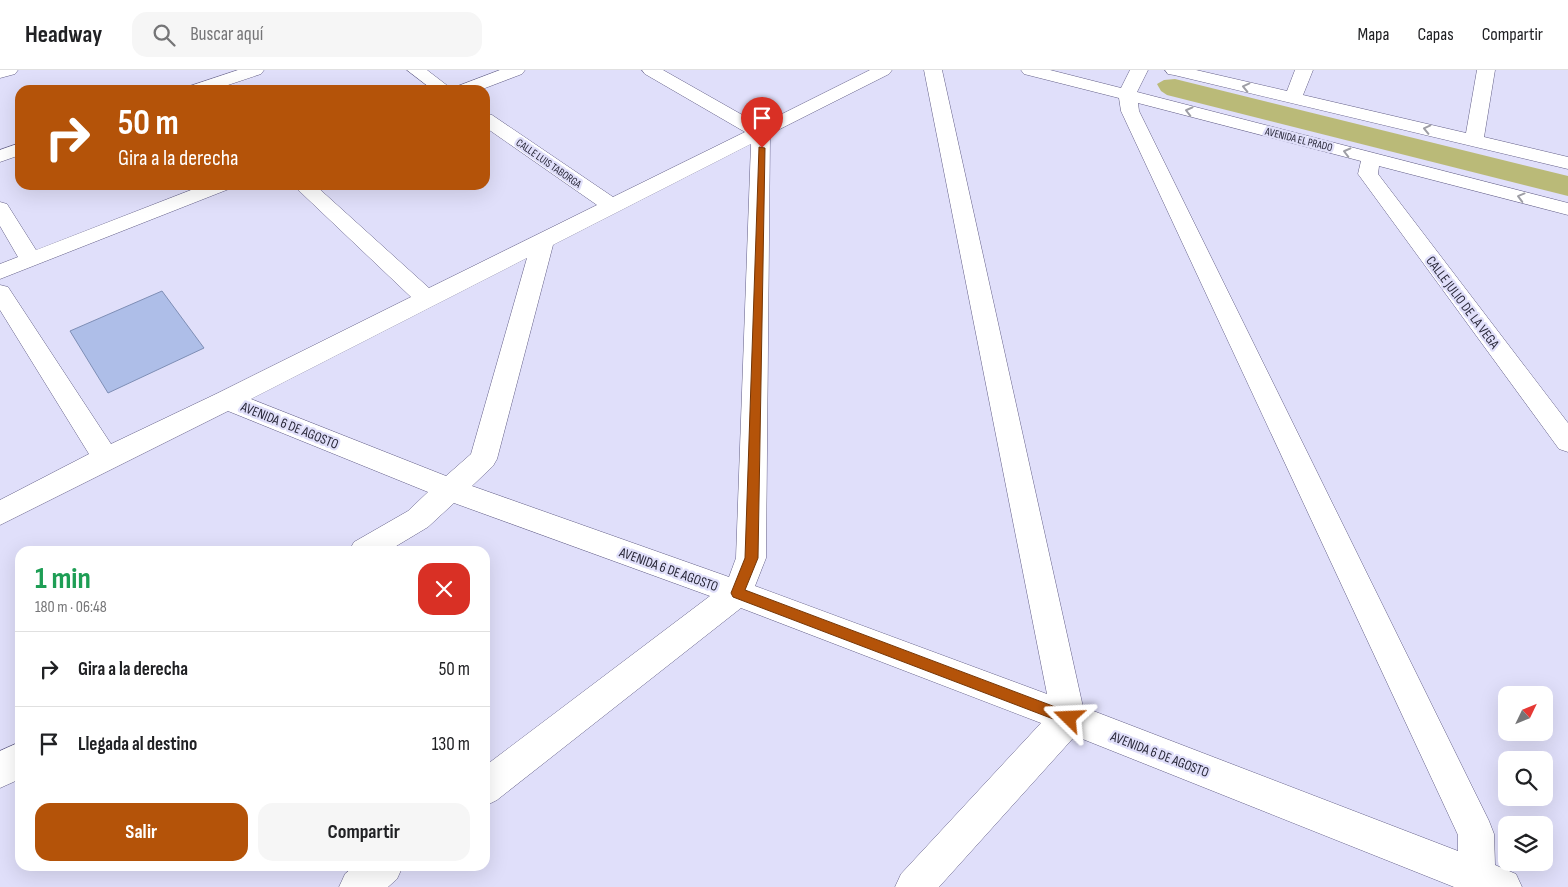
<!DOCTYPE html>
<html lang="es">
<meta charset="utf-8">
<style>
:root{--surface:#fff;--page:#f6f6f6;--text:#202124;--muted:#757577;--line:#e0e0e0;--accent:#b45309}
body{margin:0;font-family:"Sofia Sans Condensed",sans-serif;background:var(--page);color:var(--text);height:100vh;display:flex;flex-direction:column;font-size:19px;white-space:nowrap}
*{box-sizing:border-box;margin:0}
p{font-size:16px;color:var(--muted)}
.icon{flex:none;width:28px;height:28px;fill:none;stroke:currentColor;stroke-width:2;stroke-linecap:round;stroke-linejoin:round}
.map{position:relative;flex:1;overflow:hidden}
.drawer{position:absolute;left:15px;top:476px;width:475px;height:325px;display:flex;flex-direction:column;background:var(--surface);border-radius:15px;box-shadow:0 5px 20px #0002}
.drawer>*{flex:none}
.hud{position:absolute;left:15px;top:15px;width:475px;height:105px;border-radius:15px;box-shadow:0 5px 20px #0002;background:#b45309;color:#fff;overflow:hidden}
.needle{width:32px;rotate:47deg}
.buttons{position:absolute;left:1498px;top:616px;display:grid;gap:10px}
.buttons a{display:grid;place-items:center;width:55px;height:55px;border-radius:10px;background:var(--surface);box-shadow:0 5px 20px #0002;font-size:25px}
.pin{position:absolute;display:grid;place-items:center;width:42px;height:42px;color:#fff;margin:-51px -21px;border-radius:50% 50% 50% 0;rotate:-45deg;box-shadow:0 0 5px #0007}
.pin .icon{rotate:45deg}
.me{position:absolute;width:55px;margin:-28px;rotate:291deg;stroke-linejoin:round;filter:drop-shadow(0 0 4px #0008)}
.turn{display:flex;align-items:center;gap:18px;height:105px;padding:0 20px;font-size:22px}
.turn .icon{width:65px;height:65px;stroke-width:2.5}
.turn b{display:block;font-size:35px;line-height:42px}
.round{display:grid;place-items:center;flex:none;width:52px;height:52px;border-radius:15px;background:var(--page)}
.overview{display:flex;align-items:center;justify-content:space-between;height:85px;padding:0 20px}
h1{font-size:30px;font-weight:700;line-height:38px;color:#1e9e55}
.action{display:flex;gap:10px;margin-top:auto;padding:10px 20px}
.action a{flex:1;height:58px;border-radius:15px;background:var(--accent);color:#fff;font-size:20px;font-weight:700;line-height:58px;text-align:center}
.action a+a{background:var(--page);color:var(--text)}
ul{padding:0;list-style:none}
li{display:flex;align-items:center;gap:15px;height:75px;padding:0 20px;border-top:1px solid var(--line)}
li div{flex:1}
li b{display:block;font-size:19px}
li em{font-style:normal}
header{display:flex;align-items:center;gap:30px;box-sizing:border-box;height:70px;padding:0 25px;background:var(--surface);border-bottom:1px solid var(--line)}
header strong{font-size:24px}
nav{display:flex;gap:28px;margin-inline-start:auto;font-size:18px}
.search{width:350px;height:45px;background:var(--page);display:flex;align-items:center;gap:12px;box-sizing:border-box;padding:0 18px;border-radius:15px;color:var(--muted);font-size:19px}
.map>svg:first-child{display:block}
</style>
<header>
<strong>Headway</strong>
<div class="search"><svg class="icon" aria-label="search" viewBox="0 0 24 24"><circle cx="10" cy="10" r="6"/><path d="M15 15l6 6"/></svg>Buscar aquí</div>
<nav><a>Mapa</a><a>Capas</a><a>Compartir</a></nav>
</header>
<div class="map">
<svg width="1568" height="817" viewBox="0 0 1568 817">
<rect width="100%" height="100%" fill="#e0dffa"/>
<path fill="#baba78" d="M1175,9l393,97v20l-401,-101 -6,-4 -4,-7 7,-4z"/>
<path fill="#aebee8" stroke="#7e8eb5" d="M162,221l42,57 -96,45 -38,-62z"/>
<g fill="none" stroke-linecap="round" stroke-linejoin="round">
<defs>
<g id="street">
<path d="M0,0h18l-3,4 -15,4z"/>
<path d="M238,0h26l-3,4 -48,16h-26l3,-4z"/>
<path d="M407,0h20l26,20h-20z"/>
<path d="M500,0h25l-3,4 -42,16h-25l3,-4z"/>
<path d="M642,0h21l97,55 110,-55h22l-3,4 -119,60 -4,424 -11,28 292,108 -123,-624h18l141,637 375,144v-16l-337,-724 -2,-13 -95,-24 -3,-4h29l71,18 9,-18h18l-11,22 431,111v12l-189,-49 -1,8 190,249v29l-9,-3 -198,-271 -3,-4 3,-13 -223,-58 1,8 350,710 5,13 1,31 21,9 6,13h-68l-379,-151 -136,151h-44l6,-13 140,-151 -300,-115 -244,192 -12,6v-40l225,-170 -256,-93 -26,24 -40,24h-39l5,-9 54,-31 20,-19 -200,-81 -228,114v-25l89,-46 -89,-144v-25l8,2 103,157 107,-51 193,-96 -118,-112h22l114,103 168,-83 -112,-78v-14l7,2 121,82 132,-65 -100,-58zM751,74l-15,414 -7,19 -257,-91 21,-20 4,-7 56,-214zM527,188l-56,196 -25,22 -195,-77z"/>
<path d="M1165,0h31l91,21 8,-21h18l-10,25 163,38 11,-63h18l-11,67 84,20v12l-394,-94 -6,-1z"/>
<path d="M20,73v12l-20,7v-12z"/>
<path d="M204,115h28l-3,4 -229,90v-15l18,-7 -18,-31v-24l7,2 29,46z"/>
<path d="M20,672v37l-20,9v-37z"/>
<path d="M354,796h49l-6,13 -9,8h-49l6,-13z"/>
</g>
</defs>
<use href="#street" stroke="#635f87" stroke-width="1"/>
<use href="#street" fill="#fff" fill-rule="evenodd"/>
</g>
<defs><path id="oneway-chevron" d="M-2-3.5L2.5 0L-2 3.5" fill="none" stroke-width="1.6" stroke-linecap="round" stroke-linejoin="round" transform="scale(1.25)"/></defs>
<g stroke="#9e9ea5">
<use href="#oneway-chevron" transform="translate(1246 17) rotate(-167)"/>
<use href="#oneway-chevron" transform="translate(1189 41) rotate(-166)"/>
<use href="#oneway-chevron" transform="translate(1427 59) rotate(-167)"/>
<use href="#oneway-chevron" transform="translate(1347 82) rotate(-166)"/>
<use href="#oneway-chevron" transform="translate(1521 127) rotate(-165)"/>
</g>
<path fill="#b45309" stroke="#753606" d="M759,77l6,1 -7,410 -13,32 329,124 2,4 -2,5 -5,2 -336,-128 -2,-4 14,-35z"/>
<g text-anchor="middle" stroke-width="4.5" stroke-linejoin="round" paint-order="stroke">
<g font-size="11" fill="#282738" stroke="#e0dffa">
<text transform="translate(1299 69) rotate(14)" y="4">AVENIDA EL PRADO</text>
<text transform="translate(549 93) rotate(35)" y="4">CALLE LUIS TABORGA</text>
</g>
<g font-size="14" fill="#282738" stroke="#e0dffa">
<text transform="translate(1463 232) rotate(53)" y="5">CALLE JULIO DE LA VEGA</text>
<text transform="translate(290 355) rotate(22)" y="5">AVENIDA 6 DE AGOSTO</text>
<text transform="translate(669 499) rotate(20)" y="5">AVENIDA 6 DE AGOSTO</text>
<text transform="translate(1160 684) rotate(21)" y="5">AVENIDA 6 DE AGOSTO</text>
</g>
</g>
</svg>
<div class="buttons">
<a><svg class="needle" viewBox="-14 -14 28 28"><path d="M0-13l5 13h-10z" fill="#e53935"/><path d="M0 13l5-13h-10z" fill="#757577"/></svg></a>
<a><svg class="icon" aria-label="search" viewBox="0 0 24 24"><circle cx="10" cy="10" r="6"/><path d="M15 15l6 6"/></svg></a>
<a><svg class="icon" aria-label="layers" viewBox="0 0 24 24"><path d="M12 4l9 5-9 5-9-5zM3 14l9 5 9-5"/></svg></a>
</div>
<div class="pin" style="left:762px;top:78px;background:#d93025"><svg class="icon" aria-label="arrive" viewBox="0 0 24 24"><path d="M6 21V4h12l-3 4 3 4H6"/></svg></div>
<svg class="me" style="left:1069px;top:648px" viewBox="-20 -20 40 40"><path d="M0-17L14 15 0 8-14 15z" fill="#b45309" stroke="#fff" stroke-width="4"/></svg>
<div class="hud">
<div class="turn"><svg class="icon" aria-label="right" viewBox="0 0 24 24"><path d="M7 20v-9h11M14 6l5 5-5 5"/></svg><div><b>50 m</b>Gira a la derecha</div></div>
</div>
<section class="drawer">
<div class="overview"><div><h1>1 min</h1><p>180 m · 06:48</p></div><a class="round" style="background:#d93025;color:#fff"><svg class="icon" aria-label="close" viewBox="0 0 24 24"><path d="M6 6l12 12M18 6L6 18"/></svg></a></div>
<ul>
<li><svg class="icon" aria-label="right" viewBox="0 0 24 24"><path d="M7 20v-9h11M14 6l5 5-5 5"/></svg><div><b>Gira a la derecha</b></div><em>50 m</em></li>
<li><svg class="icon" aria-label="arrive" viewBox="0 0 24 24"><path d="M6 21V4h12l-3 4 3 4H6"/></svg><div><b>Llegada al destino</b></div><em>130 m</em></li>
</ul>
<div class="action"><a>Salir</a><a>Compartir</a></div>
</section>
</div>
